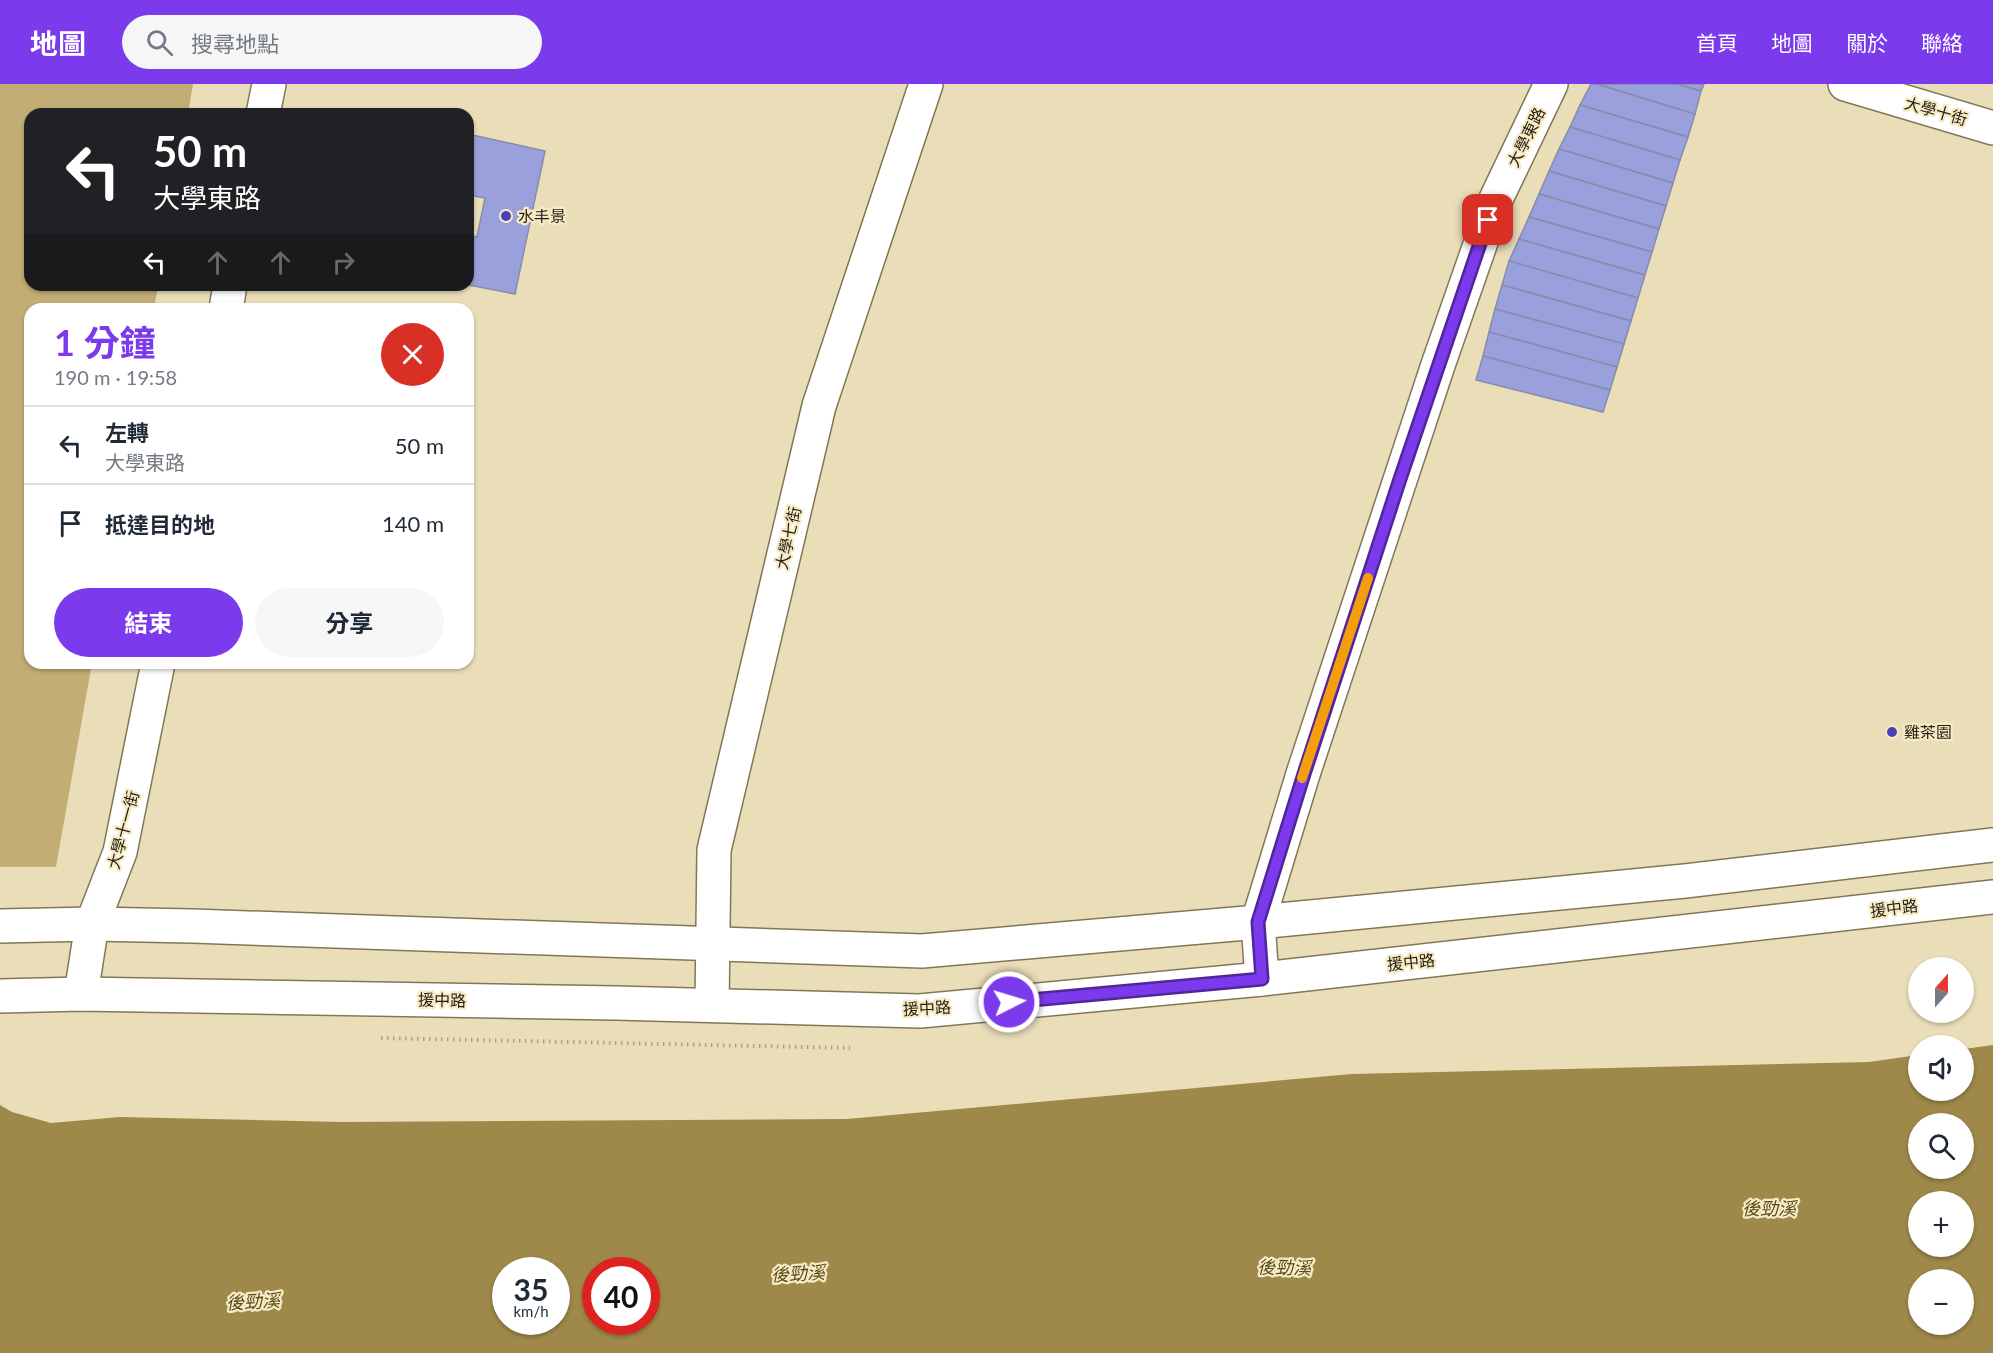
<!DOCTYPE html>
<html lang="zh-TW">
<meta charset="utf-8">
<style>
:root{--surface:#fff;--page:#f6f6f7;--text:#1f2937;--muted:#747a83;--line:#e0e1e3;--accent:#7c3aed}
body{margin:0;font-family:Lato,"Noto Sans TC",sans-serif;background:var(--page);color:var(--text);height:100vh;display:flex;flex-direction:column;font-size:22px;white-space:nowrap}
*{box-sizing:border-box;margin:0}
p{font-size:20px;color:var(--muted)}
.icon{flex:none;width:33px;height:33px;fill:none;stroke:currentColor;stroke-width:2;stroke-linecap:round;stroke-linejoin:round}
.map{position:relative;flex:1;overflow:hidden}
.details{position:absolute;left:24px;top:219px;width:450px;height:366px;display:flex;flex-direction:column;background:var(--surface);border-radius:18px;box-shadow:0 2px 4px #0004}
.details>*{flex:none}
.banner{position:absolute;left:24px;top:24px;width:450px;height:183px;border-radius:18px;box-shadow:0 2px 4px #0004;background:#202124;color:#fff;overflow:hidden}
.needle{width:39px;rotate:21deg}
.fabs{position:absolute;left:1908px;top:873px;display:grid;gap:12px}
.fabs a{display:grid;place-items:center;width:66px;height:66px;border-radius:50%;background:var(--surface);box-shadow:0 2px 4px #0004;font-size:30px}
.speed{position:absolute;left:492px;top:1173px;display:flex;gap:12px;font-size:30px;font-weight:700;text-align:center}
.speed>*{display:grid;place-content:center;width:78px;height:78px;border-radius:50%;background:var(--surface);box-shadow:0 2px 4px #0004;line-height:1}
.speed small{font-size:15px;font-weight:400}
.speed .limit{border:9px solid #d22;background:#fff;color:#111}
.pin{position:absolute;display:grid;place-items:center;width:51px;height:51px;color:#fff;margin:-26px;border-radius:12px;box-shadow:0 3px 9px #0006}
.me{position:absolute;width:66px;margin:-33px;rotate:85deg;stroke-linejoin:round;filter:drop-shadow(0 0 4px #0008)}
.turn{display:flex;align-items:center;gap:21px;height:126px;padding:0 30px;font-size:27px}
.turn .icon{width:78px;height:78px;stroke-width:2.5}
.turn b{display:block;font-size:42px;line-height:51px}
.lanes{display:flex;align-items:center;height:57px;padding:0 30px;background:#0003;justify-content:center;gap:30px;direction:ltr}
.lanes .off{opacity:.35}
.round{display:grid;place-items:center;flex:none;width:63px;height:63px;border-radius:32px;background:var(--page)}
.overview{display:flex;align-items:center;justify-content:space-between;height:102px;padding:0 30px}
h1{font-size:36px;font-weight:700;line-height:45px;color:var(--accent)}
.action{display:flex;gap:12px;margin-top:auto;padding:12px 30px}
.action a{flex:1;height:69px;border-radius:36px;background:var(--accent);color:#fff;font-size:24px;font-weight:700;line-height:69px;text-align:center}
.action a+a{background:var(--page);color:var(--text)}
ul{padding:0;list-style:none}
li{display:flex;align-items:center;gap:18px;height:78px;padding:0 30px;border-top:2px solid var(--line)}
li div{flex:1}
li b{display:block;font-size:22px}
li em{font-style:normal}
header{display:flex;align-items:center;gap:36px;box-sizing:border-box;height:84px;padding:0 30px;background:var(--accent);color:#fff}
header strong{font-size:28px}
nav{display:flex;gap:33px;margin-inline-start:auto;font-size:21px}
.search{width:420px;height:54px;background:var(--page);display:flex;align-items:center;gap:15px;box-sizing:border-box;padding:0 21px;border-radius:33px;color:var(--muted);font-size:22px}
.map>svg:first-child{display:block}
</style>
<header>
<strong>地圖</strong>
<div class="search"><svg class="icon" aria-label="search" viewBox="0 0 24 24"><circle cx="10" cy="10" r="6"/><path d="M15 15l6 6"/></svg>搜尋地點</div>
<nav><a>首頁</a><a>地圖</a><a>關於</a><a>聯絡</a></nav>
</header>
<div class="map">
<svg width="1993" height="1269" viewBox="0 0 1993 1269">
<rect width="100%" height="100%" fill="#eadeb9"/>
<path fill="#c2ae75" d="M0,0h193l-5,30h-158v171h128l-4,24h-124v354h62l-36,204h-56z"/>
<path fill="#9e894a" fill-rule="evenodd" d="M1993,961v308h-1993v-248l12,7 39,11 69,-6 221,5 506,-3 505,-45 517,-12 49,-7v35h46v-41zM1918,1040h46v44h-46zM1918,1118h46v44h-46zM506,1186h50v52h-50zM646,1186v52h-50v-52zM1918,1196h46v44h-46z"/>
<g fill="#9aa0db" stroke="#878bac" stroke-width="1.5">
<path d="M1591,0h6l98,30 -7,23 -108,-32z"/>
<path d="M1597,0h81l23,7 -6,23z"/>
<path d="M1678,0h26l-3,7z"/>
<path d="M1580,21l108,32 -8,23 -110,-33z"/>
<path d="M1570,43l110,33 -7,23 -114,-34z"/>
<path d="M468,50l77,17 -30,143 -47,-9v-50l9,2 8,-39 -17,-3z"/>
<path d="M1559,65l114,34 -7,23 -117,-35z"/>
<path d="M1549,87l117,35 -7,23 -120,-35z"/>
<path d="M1539,110l120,35 -7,23 -123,-35z"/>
<path d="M1529,133l123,35 -7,23 -126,-36z"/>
<path d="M1519,155l126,36 -7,23 -129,-37z"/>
<path d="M1509,177l129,37 -7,23 -129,-36z"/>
<path d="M1502,201l129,36 -7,23 -129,-35z"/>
<path d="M1495,225l129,35 -7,23 -128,-35z"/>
<path d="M1489,248l128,35 -7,23 -127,-34z"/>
<path d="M1483,272l127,34 -7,22 -127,-32z"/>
</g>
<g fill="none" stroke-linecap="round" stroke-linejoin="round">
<defs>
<g id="minor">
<path d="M1845,0l148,44"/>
<path d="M263,30l6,-30"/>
<path d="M226,225l4,-24"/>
<path d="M0,842l92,-2 100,2 730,25 336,-29 427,-41 308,-36"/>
<path d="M1262,895l-4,-57 45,-148 135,-409 58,-166 55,-115"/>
<path d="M81,910l11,-70 28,-72 38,-189"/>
<path d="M0,912l81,-2 535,9 304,8 342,-32 731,-82"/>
<path d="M712,921l2,-155 105,-444 107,-322"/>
</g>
</defs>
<use href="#minor" stroke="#827755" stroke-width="36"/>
<path stroke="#aba184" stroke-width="4" stroke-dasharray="1.5 4.5" stroke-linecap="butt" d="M381,954l469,10"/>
<use href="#minor" stroke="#fff" stroke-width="33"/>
</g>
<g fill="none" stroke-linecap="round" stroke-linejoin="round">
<defs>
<path id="route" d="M1009,918l253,-23 -4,-57 46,-148 96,-295 88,-259"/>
</defs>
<use href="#route" stroke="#51269a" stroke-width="15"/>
<use href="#route" stroke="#7c3aed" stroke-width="10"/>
<path stroke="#f59e0b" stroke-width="10" d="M1302,694l66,-200"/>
</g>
<g fill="#4941b7" stroke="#f7ebc6" stroke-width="2">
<circle cx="506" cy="132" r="6"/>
<circle cx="1892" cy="648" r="6"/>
</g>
<g text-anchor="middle" stroke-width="4.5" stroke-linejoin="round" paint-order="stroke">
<g font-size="16" fill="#221d10" stroke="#f7ebc6">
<text transform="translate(1936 27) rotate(16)" y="6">大學十街</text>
<text transform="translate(1526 53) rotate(-64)" y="6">大學東路</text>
<text transform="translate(788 454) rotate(-77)" y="6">大學七街</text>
<text transform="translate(123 746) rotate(-75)" y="6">大學十一街</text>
<text transform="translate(1894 824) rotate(-7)" y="6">援中路</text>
<text transform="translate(1411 878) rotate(-6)" y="6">援中路</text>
<text transform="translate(442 916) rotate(1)" y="6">援中路</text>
<text transform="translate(927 924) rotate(-3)" y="6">援中路</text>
</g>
<g font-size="16" fill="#221d10" stroke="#f7ebc6" text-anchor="start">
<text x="518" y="138">水丰景</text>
<text x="1904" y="654">雞茶園</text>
</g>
<g font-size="18" font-style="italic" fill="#594a18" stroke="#f7ebc6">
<text x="1769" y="1131">後勁溪</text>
<text transform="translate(1284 1184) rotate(1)" y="6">後勁溪</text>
<text transform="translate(798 1190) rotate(-3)" y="6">後勁溪</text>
<text transform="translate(253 1218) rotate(-3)" y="6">後勁溪</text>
</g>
</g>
</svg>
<div class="fabs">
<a><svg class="needle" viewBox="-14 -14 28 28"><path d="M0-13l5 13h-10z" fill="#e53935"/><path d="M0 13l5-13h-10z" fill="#747a83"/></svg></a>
<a><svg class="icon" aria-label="sound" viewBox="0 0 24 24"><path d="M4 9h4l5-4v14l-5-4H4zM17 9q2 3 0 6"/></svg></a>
<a><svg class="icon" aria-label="search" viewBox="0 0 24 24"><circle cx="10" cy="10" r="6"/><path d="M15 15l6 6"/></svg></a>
<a>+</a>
<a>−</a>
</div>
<div class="speed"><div>35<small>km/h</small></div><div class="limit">40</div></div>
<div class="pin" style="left:1488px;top:136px;background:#d93025"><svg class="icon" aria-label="arrive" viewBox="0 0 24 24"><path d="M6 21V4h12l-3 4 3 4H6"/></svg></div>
<svg class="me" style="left:1009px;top:918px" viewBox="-20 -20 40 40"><circle r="17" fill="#7c3aed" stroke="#fff" stroke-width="3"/><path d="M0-11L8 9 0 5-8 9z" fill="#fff"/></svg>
<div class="banner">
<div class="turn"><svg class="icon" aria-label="left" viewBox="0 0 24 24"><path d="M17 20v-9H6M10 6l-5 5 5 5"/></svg><div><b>50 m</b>大學東路</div></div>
<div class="lanes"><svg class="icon" aria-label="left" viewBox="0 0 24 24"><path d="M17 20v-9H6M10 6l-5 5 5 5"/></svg><svg class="icon off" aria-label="ahead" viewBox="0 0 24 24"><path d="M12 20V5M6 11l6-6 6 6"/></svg><svg class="icon off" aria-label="ahead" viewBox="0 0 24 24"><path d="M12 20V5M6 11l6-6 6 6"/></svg><svg class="icon off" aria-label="right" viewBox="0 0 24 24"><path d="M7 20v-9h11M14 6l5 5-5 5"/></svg></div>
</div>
<section class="details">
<div class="overview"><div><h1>1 分鐘</h1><p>190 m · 19:58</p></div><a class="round" style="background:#d93025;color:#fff"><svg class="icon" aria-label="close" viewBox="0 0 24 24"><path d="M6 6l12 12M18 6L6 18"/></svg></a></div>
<ul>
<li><svg class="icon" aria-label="left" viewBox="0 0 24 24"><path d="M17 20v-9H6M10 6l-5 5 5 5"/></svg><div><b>左轉</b><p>大學東路</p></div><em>50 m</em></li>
<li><svg class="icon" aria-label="arrive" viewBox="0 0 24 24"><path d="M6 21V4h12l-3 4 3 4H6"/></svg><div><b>抵達目的地</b></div><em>140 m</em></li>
</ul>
<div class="action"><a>結束</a><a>分享</a></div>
</section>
</div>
